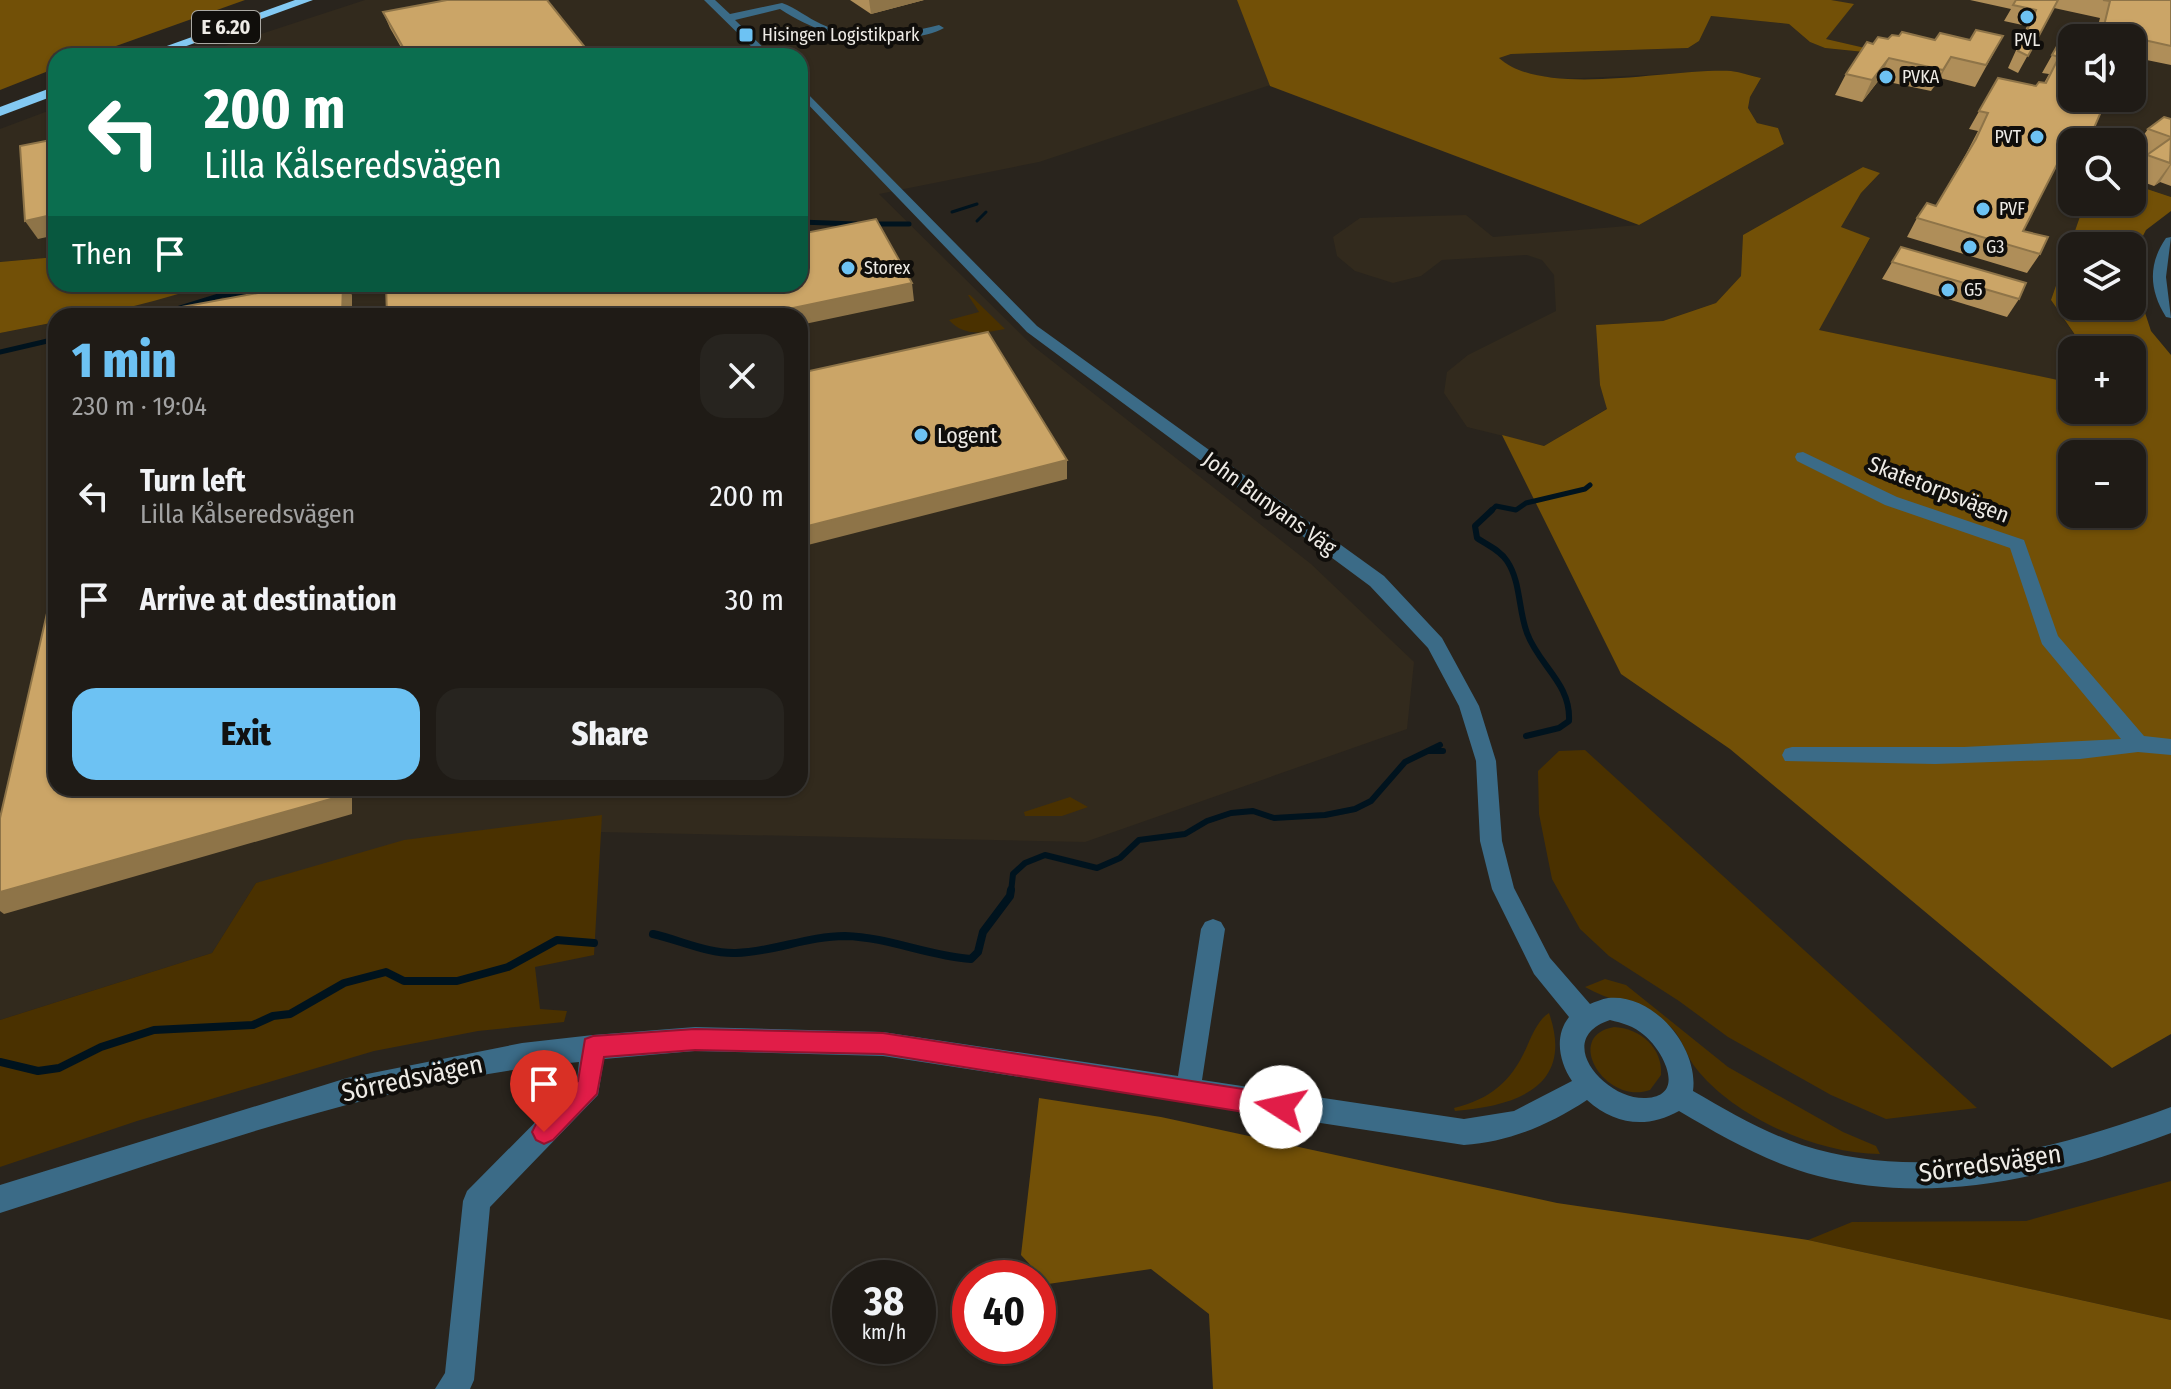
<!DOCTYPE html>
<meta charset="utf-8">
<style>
:root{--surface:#1f1b16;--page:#27241f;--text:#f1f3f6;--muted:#a1a1a1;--line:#3c3935;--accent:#6dc2f3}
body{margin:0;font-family:"Fira Sans Condensed",sans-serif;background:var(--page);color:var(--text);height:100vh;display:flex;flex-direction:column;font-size:30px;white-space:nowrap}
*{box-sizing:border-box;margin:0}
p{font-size:26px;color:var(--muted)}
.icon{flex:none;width:44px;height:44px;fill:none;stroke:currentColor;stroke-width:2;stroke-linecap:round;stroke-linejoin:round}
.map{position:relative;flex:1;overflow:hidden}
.panel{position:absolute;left:48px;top:308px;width:760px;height:488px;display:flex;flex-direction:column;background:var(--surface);border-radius:24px;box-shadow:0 2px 6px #0004,0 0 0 2px var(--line)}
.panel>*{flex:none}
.top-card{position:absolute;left:48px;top:48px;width:760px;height:244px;border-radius:24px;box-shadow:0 2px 6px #0004,0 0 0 2px var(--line);background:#0b6e4f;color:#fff;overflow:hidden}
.controls{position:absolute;left:2058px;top:24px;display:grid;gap:16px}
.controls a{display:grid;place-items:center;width:88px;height:88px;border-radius:16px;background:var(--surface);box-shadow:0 2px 6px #0004,0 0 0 2px var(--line);font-size:40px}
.speed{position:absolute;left:832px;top:1260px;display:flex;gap:16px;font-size:40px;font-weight:700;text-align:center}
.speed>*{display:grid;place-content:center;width:104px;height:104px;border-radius:50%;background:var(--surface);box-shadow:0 2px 6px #0004,0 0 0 2px var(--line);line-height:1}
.speed small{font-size:20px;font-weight:400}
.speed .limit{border:12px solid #d22;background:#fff;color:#111}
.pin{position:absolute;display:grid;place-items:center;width:68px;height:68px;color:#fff;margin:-82px -34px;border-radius:50% 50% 50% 0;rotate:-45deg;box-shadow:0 0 8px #0007}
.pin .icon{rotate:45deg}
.me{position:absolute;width:88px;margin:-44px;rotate:280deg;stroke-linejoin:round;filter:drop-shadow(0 0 6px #0008)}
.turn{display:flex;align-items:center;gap:28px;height:168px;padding:0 24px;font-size:36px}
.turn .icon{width:104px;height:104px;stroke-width:2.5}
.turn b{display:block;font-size:56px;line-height:68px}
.then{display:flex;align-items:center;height:76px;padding:0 24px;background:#0003;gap:16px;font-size:30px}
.round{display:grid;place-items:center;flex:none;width:84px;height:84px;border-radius:24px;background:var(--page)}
.summary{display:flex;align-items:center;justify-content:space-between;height:136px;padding:0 24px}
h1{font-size:48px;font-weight:800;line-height:60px;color:var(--accent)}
.button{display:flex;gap:16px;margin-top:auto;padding:16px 24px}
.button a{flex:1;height:92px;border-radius:24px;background:var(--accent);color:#111;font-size:32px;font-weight:800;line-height:92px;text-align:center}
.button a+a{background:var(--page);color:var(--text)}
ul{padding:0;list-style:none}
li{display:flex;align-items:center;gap:24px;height:104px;padding:0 24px}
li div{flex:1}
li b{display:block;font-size:30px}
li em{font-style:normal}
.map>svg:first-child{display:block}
</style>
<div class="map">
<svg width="2171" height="1389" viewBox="0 0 2171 1389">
<rect width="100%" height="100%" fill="#29241d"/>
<g fill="#322a1d" fill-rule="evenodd">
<path d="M365,0h874l31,85 -231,77 -160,32 154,152 278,218 103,98 -7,67 -322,113 -486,-10 3,-16 -346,67 -44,70 -212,67v-687l56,-11v466h744v-472h-714l126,-32h18l16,7 42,-7h512v-228h-606z"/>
<path d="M1831,0h340v197l-39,-13v-42h-60v60h13l-34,98 29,43 -24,7 16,15v18l-254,-53 52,-91 -29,-12 20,-34 19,-20 -17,-6 -120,68 -2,41 -25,27 -53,18 -66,4 3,60 8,23 -64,38 -77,-19 -23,-34 3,-21 21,-17 88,-44 -2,-36 -12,-15 -15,-5 -85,5 -21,16 -28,7 -38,-12 -18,-15 -4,-19 27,-19 106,-3 27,22 146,-12 145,-81 -6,-16 -21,-5 -9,-15 2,-11 11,-19 -29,-7 -171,8 -31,-4 -16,-5 -16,-12 13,-4 177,-6 11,-7 11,-25 79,8 21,18 15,6 38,4 1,-4 -39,-9 28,-34zM2072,38h60v60h-60z"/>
<path d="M56,108v149l-56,5v-133z"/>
</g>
<g fill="#4a3100">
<path d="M968,295h2l35,34c-21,4 -41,8 -56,-9l30,-8z"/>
<path d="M1585,750l392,358 -91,11 -55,-24 -103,-58 -49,-36 -70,-45 -29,-27 -28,-50 -13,-65 -1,-43 21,-20z"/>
<path d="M1070,797l18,10 -26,9h-37l-1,-4z"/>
<path d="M602,815l-8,140 -59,12 5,42 27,2 -3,11 -86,9 -104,20 -237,70 -137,46v-147l212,-67 44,-70 148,-43z"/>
<path d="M1605,979l21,6 102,82 115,65 33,14 4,8c-62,0 -147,-37 -185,-87 -11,-15 -14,-35 -31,-45 -24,-16 -54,-21 -79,-35z"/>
<path d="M1549,1013c26,74 -33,93 -94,98l-1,-3c38,-9 59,-28 74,-64 5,-11 11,-25 21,-31z"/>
<path d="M1614,1027c26,1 49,21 47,48l-11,15c-44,16 -88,-54 -36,-63z"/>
<path d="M2171,1181v139l-363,-80 44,-18 174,-1z"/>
</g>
<g fill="#725007" fill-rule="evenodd">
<path d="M0,0h245l-157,56h-32v12l-56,22z"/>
<path d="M1237,0h594l23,4 -28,35 39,9 -1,4 -39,-4 -15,-6 -21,-18 -78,-8 -12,25 -11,7 -177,6 -12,4c45,41 171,10 232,13 10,1 20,5 30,7l-11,19 -2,11 9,15 21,5 6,16 -145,81 -369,-139z"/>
<path d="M1863,167l17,6 -19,20 -20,34 29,11 -51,92 253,53v27h60v-60h-60v15l-16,-15 24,-8 -29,-42 34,-98h47v-18l39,13v14l-25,19 -14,27v-11h-60v60h60v-33l19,58 20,24v679l-59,34 -382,-319 -109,-75 -119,-239 42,11 63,-37 -7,-24 -4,-60 67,-4 53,-18 25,-27 2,-41zM2072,454h60v60h-60z"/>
<path d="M56,257v27h156c-51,15 -102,32 -156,32v6l-56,11v-71z"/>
<path d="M1039,1098l122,19 396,86 251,37 363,80v69h-958l-4,-75 -58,-45 -103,15 -27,-29z"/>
</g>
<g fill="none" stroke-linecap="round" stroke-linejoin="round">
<g stroke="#00131e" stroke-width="3">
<path d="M952,212l25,-8"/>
<path d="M977,221l9,-9"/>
<path d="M800,222h7"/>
</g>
<g stroke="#00131e" stroke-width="5">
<path d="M800,222l56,2"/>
<path d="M872,224h37"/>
<path d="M177,309l45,-14h34"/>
<path d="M0,352l56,-13"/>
<path d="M1490,512l6,-6 20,4 10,-7 59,-14 5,-4"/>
</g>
<g stroke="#00131e" stroke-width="6">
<path d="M1492,510l-17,16 2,12c10,7 23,12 30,23 14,21 11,48 20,72 12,33 44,50 42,88l-10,7 -33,8"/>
<path d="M1429,751h14"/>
<path d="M1011,892l2,-18 12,-11 20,-8 52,13 23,-10 19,-18 46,-6 22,-13 24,-8 22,-2 21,7 51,-3 30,-6 16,-8 34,-39 35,-17"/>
</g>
<g stroke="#00131e" stroke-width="8">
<path d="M653,934c27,6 55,20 83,19 37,-1 72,-17 109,-17 43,1 83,20 126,23l7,-7 5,-20 27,-36 1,-6"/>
<path d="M0,1062l38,9 21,-3 42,-21 53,-17 99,-5 20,-9 17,-2 54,-31 42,-11 18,9h53l51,-14 49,-27 37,3"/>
</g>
<g fill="#3b6b87" fill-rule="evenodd">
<path d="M704,0h11l15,14 52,-11c14,5 26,15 39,21 38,17 79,11 118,1l5,3c-10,6 -24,8 -36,10 -47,8 -88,-3 -128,-29l-45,11 37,36h-11z"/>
<path d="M800,86l237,240 347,250 58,62 37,68 17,55 6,80 12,47 36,70 40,46c5,-2 12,-5 18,-6 46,-5 91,50 85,93 35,20 70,41 109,54 122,39 253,5 369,-38v26c-112,42 -234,74 -353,43 -50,-13 -95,-39 -139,-65 -32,18 -64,14 -92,-11 -38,25 -78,42 -123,45l-581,-89 -188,-5 -91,8 -6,36 -108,112 -16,173 -4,9h-35l10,-16 18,-172 4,-10 110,-111 2,-18c-199,18 -389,91 -579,151v-28l347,-107 175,-35 71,-8 102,-8 188,5 295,44 23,-147 4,-7 8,-3 8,3 4,7 -23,151 262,39 50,-8 58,-30c-13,-19 -18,-45 -3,-64l-35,-43 -42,-85 -12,-48 -4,-80 -17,-55 -31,-58 -58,-62 -343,-254 -227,-236zM1610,1020c12,3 24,6 34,15 18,14 44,61 2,63 -41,2 -94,-59 -36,-78z"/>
<path d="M2171,237l-5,40 5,41 -5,-1c-17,-27 -18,-53 0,-79z"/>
<path d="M1803,452l94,45 127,43 34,96 86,100 27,3v16l-33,-3 -58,7 -145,5 -150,-3 -3,-6 3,-6 7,-2h172l157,-8 -79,-95 -32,-96 -125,-43 -88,-44 -2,-4 2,-4z"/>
</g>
<g fill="#83c9f2" fill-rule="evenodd">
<path d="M295,0h18l-154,56h-20z"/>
<path d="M56,86v9l-56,21v-9z"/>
</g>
</g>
<g fill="#af8e59">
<path d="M850,0h74l-53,14z"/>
<path d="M1970,0h201v65l-39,-8v-19h-37l5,-20 -46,-10 -36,65 -10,-5 19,-42 -23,-5 7,-12z"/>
<path d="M383,12l209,44h-186l-16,-28z"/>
<path d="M2064,34l8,108v23l-14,-4 -35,70 17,23 -13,19 -120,-36 10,-19 19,-12 30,-52 12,-23 -9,-2 29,-51 38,8 8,-3 5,-9 -7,-1z"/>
<path d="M1899,36l36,4h35l33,-4 -28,51 -35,-9 -9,13 -52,-11 -17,22 -27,-7 11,-21 27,-30z"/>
<path d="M2171,119v67l-11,-4 -6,4 -22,-8 14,-22 -14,-5 16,-22z"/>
<path d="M1901,247l118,52 -12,18 -125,-38z"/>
</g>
<g fill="#8e7448">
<path d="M869,0h55l-53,14z"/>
<path d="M1951,57l-11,21 -9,13 12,-21z"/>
<path d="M1889,58l-10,22 -17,22 10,-22z"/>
<path d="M2171,163v2l-11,17 -6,4z"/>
<path d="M56,214v21l-18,4 -13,-18z"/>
<path d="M912,283l2,18 -114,24v-9h-45z"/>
<path d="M343,284h3l6,11v21h-10z"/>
<path d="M1067,460v19l-267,68v-19z"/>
<path d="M338,788h14v26l-348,100 -4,-3v-19z"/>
</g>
<g fill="#cba567" stroke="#8e7448" stroke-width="2">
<path d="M447,0h100l45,56h-184l-25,-44z"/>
<path d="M2016,0h42l-30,56 -10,-5 18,-41 -23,-5z"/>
<path d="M2103,0h68v46l-45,-10 -1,2h-24l9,-37z"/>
<path d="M1976,30l27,6 -17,29 -35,-8 -8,13 -54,-12 -17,22 -26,-6 21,-32 6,2 5,-7 10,2 4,-4 7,1 3,-4 33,8 5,-7 30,7z"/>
<path d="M2064,34l21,4h-13v60h29l-3,8 5,1 -15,35h-16v2l-4,-1 -45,88 25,6 -8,17 -123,-36 10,-15 9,3 40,-67 12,-26 -9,-2 19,-33 38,8 3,-4 7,1 13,-26 -7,-2z"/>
<path d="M2164,117l7,2v18l-23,-8z"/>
<path d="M2171,138l-1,25 -23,-8z"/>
<path d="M56,139v75l-31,7 -5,-75z"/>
<path d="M876,219l36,64 -157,33h-368l-1,-32h414v-50z"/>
<path d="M1901,247l125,36 -7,16 -127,-37z"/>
<path d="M306,284h37l-1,32h-209z"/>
<path d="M988,332l79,128 -267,68v-155z"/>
<path d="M56,574v214h282v9l-338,95v-74z"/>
</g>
<path fill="#e11d48" stroke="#92132f" stroke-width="2" d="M695,1029l188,4 398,62 8,3 4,9 -4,8 -8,3 -398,-64 -188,-4 -91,7 -7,37 -44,46 -9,4 -8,-4 -4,-8 4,-8 42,-43 7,-42 8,-3z"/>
<g fill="#6dc2f3" stroke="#100e0b" stroke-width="3">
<circle cx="2027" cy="17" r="8"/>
<rect x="738" y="27" width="16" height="16" rx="4"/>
<circle cx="1886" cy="77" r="8"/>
<circle cx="2037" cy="137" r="8"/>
<circle cx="1983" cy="209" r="8"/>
<circle cx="1970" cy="247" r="8"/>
<circle cx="848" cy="268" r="8"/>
<circle cx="1948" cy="290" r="8"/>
<circle cx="921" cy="435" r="8"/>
</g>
<g text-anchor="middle" stroke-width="8" stroke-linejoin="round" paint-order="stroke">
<g font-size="18" fill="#eeebe6" stroke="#100e0b" text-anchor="start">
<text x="762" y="41">Hisingen Logistikpark</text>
<text x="2027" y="46" text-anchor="middle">PVL</text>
<text x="1902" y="83">PVKA</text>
<text x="2021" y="143" text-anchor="end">PVT</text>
<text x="1999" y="215">PVF</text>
<text x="1986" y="253">G3</text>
<text x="864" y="274">Storex</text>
<text x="1964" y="296">G5</text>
</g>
<rect fill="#100e0b" stroke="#aba9a4" stroke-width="2" x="192" y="11" width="68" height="32" rx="6"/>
<g font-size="20" font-weight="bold" fill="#eeebe6">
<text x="226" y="34">E 6.20</text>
</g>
<g font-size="22" fill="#eeebe6" stroke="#100e0b" text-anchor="start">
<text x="937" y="443">Logent</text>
</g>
<g font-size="22" fill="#eeebe6" stroke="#100e0b">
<text transform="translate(1939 489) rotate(21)" y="8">Skatetorpsvägen</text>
<text transform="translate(1270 503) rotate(36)" y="8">John Bunyans Väg</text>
</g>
<g font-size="26" fill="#eeebe6" stroke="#100e0b">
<text transform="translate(412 1078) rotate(-12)" y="9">Sörredsvägen</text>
<text transform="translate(1990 1163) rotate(-8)" y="9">Sörredsvägen</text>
</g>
</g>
</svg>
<div class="controls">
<a><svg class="icon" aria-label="sound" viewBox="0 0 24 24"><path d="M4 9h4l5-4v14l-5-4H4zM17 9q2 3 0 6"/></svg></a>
<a><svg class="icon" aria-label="search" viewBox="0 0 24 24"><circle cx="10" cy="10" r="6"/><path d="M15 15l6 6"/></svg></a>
<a><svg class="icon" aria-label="layers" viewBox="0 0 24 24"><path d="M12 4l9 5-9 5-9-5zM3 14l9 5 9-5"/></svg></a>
<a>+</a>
<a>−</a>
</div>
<div class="speed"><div>38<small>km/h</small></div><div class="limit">40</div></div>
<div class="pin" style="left:544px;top:1132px;background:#d93025"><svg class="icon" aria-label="arrive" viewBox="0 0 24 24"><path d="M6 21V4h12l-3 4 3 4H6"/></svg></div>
<svg class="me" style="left:1281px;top:1107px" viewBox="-20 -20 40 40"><circle r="19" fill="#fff"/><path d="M0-13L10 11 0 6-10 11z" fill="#e11d48"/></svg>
<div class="top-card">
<div class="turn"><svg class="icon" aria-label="left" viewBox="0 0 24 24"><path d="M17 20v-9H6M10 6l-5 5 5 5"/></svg><div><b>200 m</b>Lilla Kålseredsvägen</div></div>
<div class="then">Then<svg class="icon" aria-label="arrive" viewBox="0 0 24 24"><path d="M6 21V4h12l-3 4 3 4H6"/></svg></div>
</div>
<section class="panel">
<div class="summary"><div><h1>1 min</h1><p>230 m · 19:04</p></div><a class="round"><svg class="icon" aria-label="close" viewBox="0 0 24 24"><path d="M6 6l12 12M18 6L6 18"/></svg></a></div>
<ul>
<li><svg class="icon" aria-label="left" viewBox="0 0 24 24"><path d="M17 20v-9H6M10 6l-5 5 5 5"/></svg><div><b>Turn left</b><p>Lilla Kålseredsvägen</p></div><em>200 m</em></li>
<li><svg class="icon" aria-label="arrive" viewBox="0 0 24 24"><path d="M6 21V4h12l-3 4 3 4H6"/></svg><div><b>Arrive at destination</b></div><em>30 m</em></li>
</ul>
<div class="button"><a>Exit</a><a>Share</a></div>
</section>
</div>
